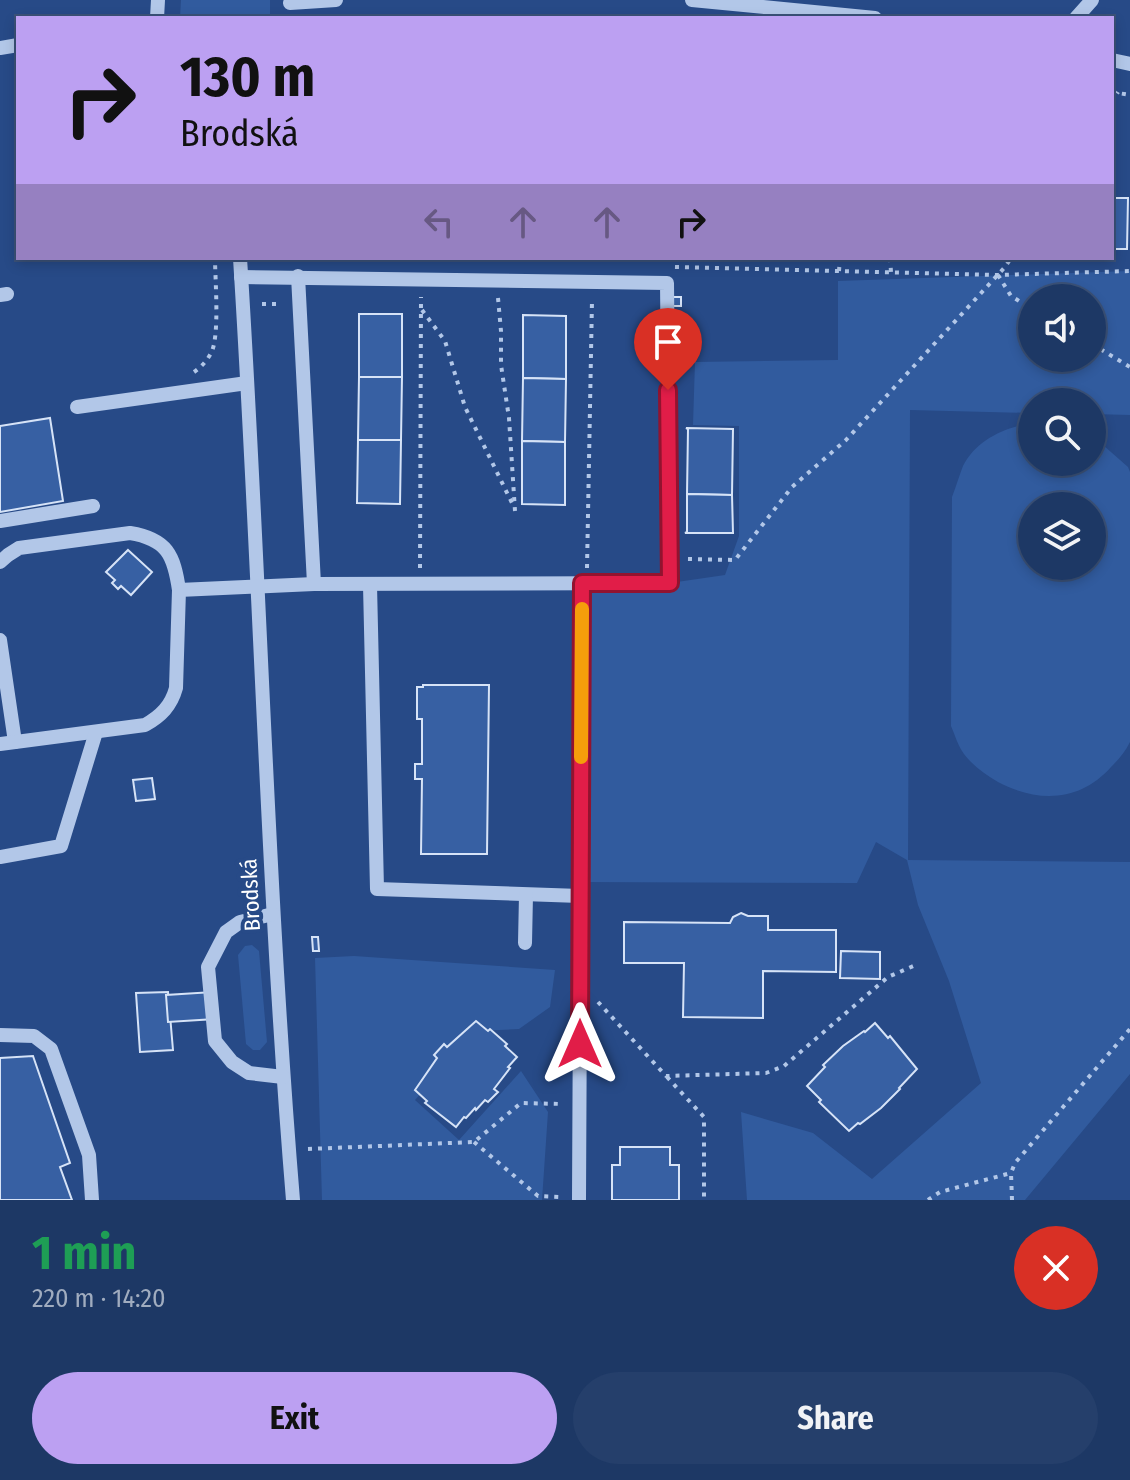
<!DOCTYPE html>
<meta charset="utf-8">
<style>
:root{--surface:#1d3865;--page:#253f6b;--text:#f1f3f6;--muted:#a0acbf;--line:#3b5279;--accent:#bca0f2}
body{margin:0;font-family:"Fira Sans Condensed",sans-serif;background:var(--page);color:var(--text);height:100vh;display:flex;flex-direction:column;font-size:30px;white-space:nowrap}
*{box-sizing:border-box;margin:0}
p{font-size:26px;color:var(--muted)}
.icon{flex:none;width:44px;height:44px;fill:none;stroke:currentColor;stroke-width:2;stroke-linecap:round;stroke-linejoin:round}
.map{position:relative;height:1200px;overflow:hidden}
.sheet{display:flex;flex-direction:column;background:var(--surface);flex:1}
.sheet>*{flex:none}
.banner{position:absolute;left:16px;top:16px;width:1098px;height:244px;border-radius:0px;box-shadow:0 4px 12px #0003,0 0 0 2px var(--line);background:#bca0f2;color:#111;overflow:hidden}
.buttons{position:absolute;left:1018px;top:284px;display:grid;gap:16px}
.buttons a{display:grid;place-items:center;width:88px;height:88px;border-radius:50%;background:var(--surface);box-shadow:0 4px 12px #0003,0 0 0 2px var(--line);font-size:40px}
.pin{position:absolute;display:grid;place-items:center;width:68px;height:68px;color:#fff;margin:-82px -34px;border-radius:50% 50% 50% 0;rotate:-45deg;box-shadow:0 0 8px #0007}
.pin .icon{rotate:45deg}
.me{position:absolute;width:88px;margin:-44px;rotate:0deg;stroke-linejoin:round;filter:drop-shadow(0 0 6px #0008)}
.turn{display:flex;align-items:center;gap:28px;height:168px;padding:0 32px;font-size:36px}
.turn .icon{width:104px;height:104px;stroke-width:2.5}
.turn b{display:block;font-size:56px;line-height:68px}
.lanes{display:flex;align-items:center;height:76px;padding:0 32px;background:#0003;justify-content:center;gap:40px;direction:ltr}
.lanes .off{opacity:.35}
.round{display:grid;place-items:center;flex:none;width:84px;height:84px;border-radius:42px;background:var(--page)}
.summary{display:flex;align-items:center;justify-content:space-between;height:136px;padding:0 32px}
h1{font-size:48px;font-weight:700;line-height:60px;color:#1e9e55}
.action{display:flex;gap:16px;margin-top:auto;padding:16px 32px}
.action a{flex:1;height:92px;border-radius:48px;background:var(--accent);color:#111;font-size:32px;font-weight:700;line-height:92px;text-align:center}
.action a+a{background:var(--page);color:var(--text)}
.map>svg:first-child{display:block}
</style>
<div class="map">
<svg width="1130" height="1200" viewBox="0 0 1130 1200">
<rect width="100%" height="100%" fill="#274a87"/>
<g fill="#315b9e" fill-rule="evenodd">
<path d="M181,0h89v18h-90z"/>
<path d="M1130,271v144l-38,-1v-12h-60v11l-122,-3 -2,450 222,2v212l-105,126h-278l-6,-88 72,21 59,46 109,-96 -32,-102 -31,-76 -11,-45 -31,-18 -19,41 -276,-1 1,-299h88l55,-8 14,-39v-110l-46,-1 2,-63 143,-2v-79zM1032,298h60v60h-60z"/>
<path d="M1032,423v39h60v-24l11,7 25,22 2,5v270c-5,10 -11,17 -19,25 -31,35 -73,36 -113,15 -12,-7 -26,-17 -34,-28 -6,-8 -9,-19 -13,-28l1,-229c4,-10 7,-21 11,-31 13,-26 42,-39 69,-43zM1092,506v60h-60v-60z"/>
<path d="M252,945l7,6 8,91 -7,8h-7l-7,-6 -8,-89 7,-9z"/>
<path d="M354,956l201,14 -5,37 -31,22 -42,2 -62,69 44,40 62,-69 27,41 -6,88h-220l-7,-242z"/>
</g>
<g fill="#3760a3" stroke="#d6e3f7" stroke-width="2">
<path d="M1112,198h16l-1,51h-15z"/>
<rect x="670" y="297" width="11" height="9"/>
<rect x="359" y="314" width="43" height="63"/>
<path d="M523,315l43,1v63l-43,-1z"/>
<path d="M359,377h43l-1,63h-43z"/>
<path d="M523,378l43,1 -1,63 -43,-1z"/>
<path d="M50,418l13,83 -63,11v-86z"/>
<path d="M686,428l47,1 -1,66 -45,-1 1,-65z"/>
<path d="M358,440h43l-1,64 -43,-1z"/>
<path d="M522,441l43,1v63l-43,-1z"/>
<path d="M687,494l45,1 1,38h-48l2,-1z"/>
<path d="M128,550l24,22 -21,23 -10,-9 -3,3 -6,-6 3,-3 -9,-8z"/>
<path d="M423,685h66l-2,169h-66l1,-75h-7v-15h7v-45h-5v-32h6z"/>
<path d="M152,778l3,21 -19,2 -3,-21z"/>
<path d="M741,913l7,3h20v14h68v42l-73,-1v47l-80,-1 1,-54h-60v-41l106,1 3,-6z"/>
<path d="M312,937h6l1,14h-6z"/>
<path d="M841,951l39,1v27l-40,-1z"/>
<path d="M168,992l5,58 -33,2 -4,-59z"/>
<path d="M213,992l2,27 -47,3 -2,-27z"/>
<path d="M476,1021l12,10 2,-2 17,15 -2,2 12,11 -9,10 2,1 -16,21 4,3 -10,10 -3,-2 -9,10 -1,-2 -9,10 -2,-1 -8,10 -31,-24 2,-2 -12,-11 22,-32 -3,-3 10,-11 3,3z"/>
<path d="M875,1023l13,15 2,-2 27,33 -18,19 1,1 -19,19 -21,16 -2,-1 -9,8 -30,-29 2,-2 -14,-14 18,-19 -2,-2 20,-19 21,-15 1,1z"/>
<path d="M33,1056l37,107 -10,4 12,33h-72v-142z"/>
<path d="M620,1147h50v18h9v35h-67v-35h8z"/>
</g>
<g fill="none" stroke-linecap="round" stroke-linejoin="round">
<g stroke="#b2c7e8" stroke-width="4" stroke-dasharray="4 6" stroke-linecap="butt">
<path d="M1112,92l18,3"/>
<path d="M1112,102l6,-10"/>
<path d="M890,258l1,14"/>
<path d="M675,267l323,8 132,-4"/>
<path d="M839,271l1,-13"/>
<path d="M998,275l13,21 21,13"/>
<path d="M498,298l3,33v34l8,53 6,93"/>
<path d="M262,304h19"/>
<path d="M422,310l23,31 20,66 49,100"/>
<path d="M1092,344l38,23"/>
<path d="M194,372c7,-5 13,-11 17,-19 9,-16 4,-74 4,-95"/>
<path d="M688,559l47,1 57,-73 54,-47 159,-173 6,-9"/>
<path d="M420,568l1,-271"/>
<path d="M587,568l5,-268"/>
<path d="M598,1002l68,74 100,-3 18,-7 104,-89 30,-13"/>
<path d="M667,1077l37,40v83"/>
<path d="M474,1142l64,54 22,1"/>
<path d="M308,1149l166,-7 47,-39 42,1"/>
<path d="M928,1200l12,-8 71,-19"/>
<path d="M1012,1200l-1,-27 4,-10 115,-134"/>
</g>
<g stroke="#b2c7e8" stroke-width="14">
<path d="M692,0l183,18"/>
<path d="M290,3l46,-3"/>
<path d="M157,18l1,-18"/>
<path d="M1076,18l16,-18"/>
<path d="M0,48l18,-3"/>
<path d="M1112,60l18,4"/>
<path d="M240,258c20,314 27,629 53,942"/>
<path d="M298,276l16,308"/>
<path d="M0,295l7,-1"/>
<path d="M77,407l170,-24"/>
<path d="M0,521l93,-15"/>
<path d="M0,562l8,-7 11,-7 111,-15c37,6 44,22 49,57"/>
<path d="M370,585l7,304 203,7"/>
<path d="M0,640l15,102"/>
<path d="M0,744l145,-19c16,-9 26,-19 31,-37l3,-98 135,-6 356,-1 -3,-300 -426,-6"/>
<path d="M0,857l61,-11 35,-114"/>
<path d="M273,914l-33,8 -14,10 -18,35 7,74 17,21 17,11 34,4"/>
<path d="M525,943l1,-48"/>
<path d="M0,1035l34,1 17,13 38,106 3,45"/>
<path d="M579,1200l3,-617"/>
</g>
</g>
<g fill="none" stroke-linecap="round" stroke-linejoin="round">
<defs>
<path id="route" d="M580,1044l2,-461h88l-2,-193"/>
</defs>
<use href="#route" stroke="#92132f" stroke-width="20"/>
<use href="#route" stroke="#e11d48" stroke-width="14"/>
<path stroke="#f59e0b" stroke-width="14" d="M581,757l1,-148"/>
</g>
<g text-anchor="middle" stroke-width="8" stroke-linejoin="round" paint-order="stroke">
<g font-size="22" fill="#fff" stroke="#274a87">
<text transform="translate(250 895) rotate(-93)" y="8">Brodská</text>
</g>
</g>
</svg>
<div class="buttons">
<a><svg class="icon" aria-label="sound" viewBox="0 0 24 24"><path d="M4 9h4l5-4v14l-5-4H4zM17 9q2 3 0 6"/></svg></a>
<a><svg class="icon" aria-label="search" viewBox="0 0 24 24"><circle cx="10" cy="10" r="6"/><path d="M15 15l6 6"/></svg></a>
<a><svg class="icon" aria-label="layers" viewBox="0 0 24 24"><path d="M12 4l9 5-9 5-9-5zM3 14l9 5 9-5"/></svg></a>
</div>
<div class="pin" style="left:668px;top:390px;background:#d93025"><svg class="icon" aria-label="arrive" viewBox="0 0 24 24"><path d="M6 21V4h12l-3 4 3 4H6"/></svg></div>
<svg class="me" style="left:580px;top:1044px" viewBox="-20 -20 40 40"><path d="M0-17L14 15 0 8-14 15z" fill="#e11d48" stroke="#fff" stroke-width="4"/></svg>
<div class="banner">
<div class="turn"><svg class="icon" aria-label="right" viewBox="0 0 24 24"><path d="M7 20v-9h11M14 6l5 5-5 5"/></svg><div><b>130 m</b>Brodská</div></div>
<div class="lanes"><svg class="icon off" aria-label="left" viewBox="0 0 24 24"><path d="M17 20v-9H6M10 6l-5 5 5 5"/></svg><svg class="icon off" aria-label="ahead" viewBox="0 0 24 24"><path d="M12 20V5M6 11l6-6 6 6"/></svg><svg class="icon off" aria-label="ahead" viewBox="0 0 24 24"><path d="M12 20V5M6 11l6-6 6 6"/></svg><svg class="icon" aria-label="right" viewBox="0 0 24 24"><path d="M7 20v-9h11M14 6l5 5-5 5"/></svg></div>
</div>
</div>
<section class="sheet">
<div class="summary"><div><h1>1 min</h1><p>220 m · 14:20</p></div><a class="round" style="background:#d93025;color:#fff"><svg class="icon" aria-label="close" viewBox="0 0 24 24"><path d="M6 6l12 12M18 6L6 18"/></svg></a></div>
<div class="action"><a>Exit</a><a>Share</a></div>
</section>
